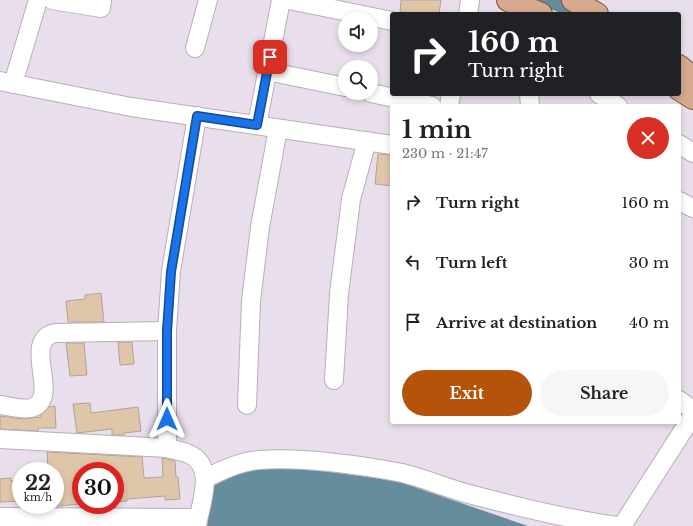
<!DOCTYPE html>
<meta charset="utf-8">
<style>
:root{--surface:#fff;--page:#f6f6f6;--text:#222;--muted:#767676;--accent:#b45309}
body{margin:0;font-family:"Libre Baskerville",serif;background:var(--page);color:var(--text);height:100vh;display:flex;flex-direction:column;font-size:15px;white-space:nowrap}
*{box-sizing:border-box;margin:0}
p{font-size:13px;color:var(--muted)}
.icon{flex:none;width:22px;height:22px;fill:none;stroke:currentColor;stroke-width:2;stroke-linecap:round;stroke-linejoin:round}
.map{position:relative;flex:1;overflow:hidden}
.sheet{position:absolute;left:390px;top:104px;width:291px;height:320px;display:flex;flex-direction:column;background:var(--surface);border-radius:4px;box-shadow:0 2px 6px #0003}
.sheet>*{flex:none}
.top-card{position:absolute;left:390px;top:12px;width:291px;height:84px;border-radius:4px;box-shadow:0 2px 6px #0003;background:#202124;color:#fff;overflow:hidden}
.fabs{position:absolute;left:338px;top:12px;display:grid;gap:8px}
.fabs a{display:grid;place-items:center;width:40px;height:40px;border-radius:50%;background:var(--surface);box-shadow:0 2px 6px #0003;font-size:20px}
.speed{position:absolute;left:12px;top:462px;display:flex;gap:8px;font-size:20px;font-weight:700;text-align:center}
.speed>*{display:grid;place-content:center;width:52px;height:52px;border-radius:50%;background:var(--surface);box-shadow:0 2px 6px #0003;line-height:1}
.speed small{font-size:10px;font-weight:400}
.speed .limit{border:6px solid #d22;background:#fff;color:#111}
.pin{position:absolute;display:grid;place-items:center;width:34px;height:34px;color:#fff;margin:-17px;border-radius:8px;box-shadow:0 2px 6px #0006}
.me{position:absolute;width:44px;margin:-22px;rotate:0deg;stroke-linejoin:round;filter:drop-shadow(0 0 3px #0008)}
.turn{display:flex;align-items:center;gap:14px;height:84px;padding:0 12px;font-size:18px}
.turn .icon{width:52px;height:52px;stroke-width:2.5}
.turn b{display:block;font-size:28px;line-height:34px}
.round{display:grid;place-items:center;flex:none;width:42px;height:42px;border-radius:21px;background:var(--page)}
.head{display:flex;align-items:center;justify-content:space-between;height:68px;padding:0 12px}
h1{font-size:24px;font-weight:700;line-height:30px}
.action{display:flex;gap:8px;margin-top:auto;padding:8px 12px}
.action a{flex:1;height:46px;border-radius:24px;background:var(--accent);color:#fff;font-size:16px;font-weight:700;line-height:46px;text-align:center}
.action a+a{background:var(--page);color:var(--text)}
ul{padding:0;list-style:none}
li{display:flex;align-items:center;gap:12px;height:60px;padding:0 12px}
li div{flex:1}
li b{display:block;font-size:15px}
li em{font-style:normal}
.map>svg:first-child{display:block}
</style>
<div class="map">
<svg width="693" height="526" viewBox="0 0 693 526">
<rect width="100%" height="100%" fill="#e9deeb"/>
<path fill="#668d9d" d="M293,467l104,14 131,45h-321l6,-40 35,-17z"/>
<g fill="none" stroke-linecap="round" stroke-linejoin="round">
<path stroke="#668d9d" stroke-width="13" d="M546,0l34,14"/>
</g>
<g fill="#e0c6a9" stroke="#afa499">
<path d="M401,0h40l-2,14 -39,-2z"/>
<path d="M378,154l14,1v31l-17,-2z"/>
<path d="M101,293l3,29h-36l-2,-21 19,-2v-4z"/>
<path d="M118,342h14l2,22 -14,1z"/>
<path d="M66,343h18l3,32 -17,1z"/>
<path d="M90,403l1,10 47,-6 3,24 -17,2v2h-12v-6l-35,4 -4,-29z"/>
<path d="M55,406l1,22h-18v3l-38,-2v-13l23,3 18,-2v-3l8,-7z"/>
<path d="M47,452l95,5 2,21 19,-1 -1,-19 13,3 1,16h2l2,22 -15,1v-4l-38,3v2l-12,1v-32l-34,1v33l-34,3v-2h8v-36l-7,1z"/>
<path d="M11,478v3l10,-1v21l-21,1v-23z"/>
</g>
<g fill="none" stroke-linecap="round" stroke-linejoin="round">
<defs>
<g id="minor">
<path d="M52,0l49,8 1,-8"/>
<path d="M289,0l103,21"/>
<path d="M468,14l2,-14"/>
<path d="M195,48l13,-48"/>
<path d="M267,71l78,16"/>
<path d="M0,81l131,26 261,38"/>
<path d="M13,84l25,-84"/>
<path d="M371,93l61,13"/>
<path d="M529,94l1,12"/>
<path d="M599,94l19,12"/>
<path d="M449,106l2,-12"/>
<path d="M257,125l24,-125"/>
<path d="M679,144l14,9"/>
<path d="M679,201l14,7"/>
<path d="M334,380l5,-86 12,-95 16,-58"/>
<path d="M679,400l14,10"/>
<path d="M0,405c9,1 21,5 31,3 32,-9 -11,-67 24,-75l112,-2"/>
<path d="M247,405l4,-104 9,-74 18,-98"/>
<path d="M0,439l167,9"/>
<path d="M206,478c17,-8 35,-17 54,-18 42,-3 101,5 142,13 22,5 44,15 67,21 49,13 97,25 148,32"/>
<path d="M0,517l198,1"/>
<path d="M197,526c3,-22 20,-59 -8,-72 -7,-3 -15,-4 -22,-6v-117l4,-60 26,-155"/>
<path d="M622,526l71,-111"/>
</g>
<g id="major">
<path d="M508,0l33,14"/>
<path d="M573,0l24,14"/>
<path d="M679,66l14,12"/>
<path d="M679,89l14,9"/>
</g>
</defs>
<use href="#minor" stroke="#b9aeba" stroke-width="20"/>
<use href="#major" stroke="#845237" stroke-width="24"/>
<use href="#minor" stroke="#fff" stroke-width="18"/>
<use href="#major" stroke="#d7a98f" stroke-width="22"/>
</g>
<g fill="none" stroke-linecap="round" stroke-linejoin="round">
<defs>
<path id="route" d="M167,419v-88l4,-59 26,-156 60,9 13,-68"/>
</defs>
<use href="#route" stroke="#114b97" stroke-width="10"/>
<use href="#route" stroke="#1a73e8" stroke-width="7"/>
</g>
</svg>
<div class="fabs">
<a><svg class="icon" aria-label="sound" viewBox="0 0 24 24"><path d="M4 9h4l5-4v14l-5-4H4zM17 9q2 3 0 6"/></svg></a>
<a><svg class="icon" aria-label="search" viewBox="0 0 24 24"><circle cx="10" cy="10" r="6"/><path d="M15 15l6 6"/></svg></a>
</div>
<div class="speed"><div>22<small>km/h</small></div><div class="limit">30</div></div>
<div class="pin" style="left:270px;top:57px;background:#d93025"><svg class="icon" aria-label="arrive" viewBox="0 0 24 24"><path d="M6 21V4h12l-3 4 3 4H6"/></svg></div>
<svg class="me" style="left:167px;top:419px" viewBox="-20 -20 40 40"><path d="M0-17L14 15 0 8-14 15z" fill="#1a73e8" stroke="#fff" stroke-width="4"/></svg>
<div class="top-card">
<div class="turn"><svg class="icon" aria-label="right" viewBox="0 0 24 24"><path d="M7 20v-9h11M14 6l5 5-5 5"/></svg><div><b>160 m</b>Turn right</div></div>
</div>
<section class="sheet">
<div class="head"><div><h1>1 min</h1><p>230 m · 21:47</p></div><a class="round" style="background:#d93025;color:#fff"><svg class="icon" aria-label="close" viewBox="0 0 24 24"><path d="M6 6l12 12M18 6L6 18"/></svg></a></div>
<ul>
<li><svg class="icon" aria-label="right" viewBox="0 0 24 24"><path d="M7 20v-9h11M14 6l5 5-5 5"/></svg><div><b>Turn right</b></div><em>160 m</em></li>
<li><svg class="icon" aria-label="left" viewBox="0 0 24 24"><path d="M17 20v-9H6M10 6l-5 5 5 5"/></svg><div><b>Turn left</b></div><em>30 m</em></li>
<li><svg class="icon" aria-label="arrive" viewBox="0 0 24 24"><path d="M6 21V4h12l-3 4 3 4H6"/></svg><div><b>Arrive at destination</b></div><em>40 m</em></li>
</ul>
<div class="action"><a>Exit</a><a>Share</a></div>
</section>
</div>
